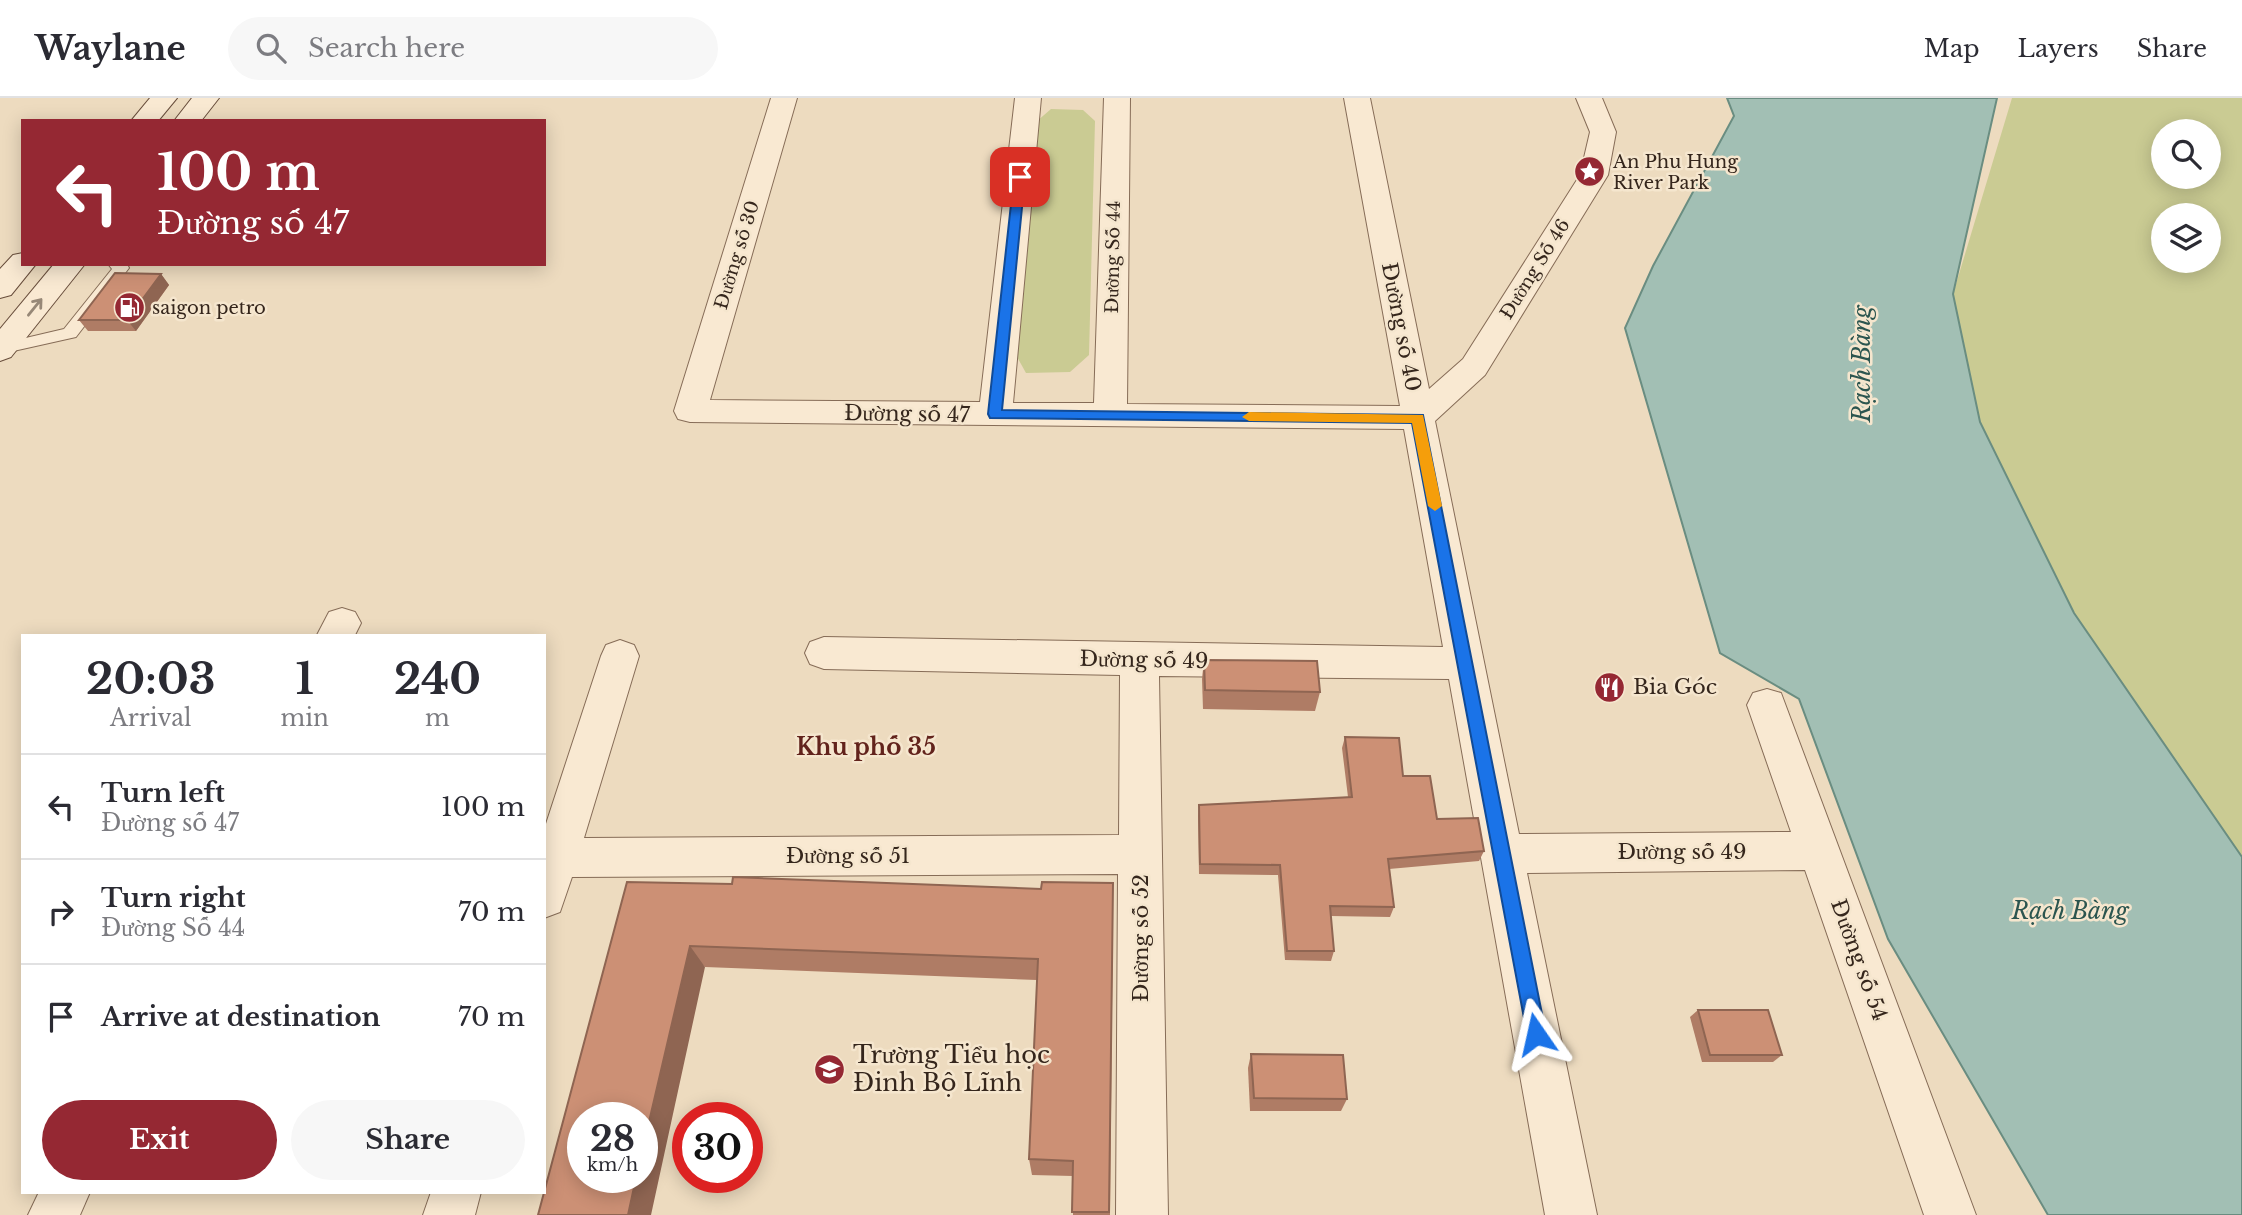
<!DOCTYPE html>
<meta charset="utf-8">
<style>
:root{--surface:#fff;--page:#f7f7f7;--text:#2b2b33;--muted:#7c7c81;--line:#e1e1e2;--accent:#952833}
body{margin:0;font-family:"Libre Baskerville",serif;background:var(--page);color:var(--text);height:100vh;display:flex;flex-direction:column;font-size:26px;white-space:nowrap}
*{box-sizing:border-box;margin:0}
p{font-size:23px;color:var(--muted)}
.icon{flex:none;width:38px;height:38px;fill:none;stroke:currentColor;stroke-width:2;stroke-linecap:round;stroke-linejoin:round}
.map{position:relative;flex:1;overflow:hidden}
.drawer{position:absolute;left:21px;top:536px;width:525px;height:560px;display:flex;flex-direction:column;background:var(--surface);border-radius:0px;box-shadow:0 4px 18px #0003}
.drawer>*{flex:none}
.top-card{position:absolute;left:21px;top:21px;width:525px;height:147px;border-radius:0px;box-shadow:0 4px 18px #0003;background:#952833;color:#fff;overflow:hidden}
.fabs{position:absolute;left:2151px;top:21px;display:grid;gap:14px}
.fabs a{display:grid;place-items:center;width:70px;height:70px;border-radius:50%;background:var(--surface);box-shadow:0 4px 18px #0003;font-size:35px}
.speed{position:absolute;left:567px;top:1004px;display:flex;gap:14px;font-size:35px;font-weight:700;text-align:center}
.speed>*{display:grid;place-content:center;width:91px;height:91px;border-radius:50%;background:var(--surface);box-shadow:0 4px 18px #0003;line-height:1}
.speed small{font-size:18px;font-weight:400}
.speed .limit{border:10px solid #d22;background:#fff;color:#111}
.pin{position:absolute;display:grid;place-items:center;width:60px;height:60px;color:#fff;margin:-30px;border-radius:14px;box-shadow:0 4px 10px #0006}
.me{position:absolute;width:77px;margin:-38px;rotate:349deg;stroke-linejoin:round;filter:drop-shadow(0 0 5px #0008)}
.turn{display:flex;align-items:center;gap:24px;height:147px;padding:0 21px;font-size:32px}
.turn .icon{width:91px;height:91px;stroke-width:2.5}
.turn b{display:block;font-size:49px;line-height:60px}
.eta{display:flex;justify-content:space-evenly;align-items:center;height:119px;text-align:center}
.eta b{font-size:42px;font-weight:700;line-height:49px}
.cta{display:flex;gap:14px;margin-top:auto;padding:14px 21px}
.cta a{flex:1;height:80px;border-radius:42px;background:var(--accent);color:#fff;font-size:28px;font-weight:700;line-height:80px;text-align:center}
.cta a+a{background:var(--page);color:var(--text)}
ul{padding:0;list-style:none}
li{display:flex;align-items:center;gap:21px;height:105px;padding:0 21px;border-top:2px solid var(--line)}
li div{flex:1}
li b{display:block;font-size:26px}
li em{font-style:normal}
header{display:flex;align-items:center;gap:42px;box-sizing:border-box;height:98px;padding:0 35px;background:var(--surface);border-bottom:2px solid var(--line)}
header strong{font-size:33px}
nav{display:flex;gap:38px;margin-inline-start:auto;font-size:24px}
.search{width:490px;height:63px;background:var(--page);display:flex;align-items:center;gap:18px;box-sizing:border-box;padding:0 24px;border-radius:38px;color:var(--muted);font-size:26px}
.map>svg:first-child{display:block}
</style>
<header>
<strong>Waylane</strong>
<div class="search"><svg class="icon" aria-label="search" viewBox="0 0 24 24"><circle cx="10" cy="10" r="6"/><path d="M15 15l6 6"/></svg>Search here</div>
<nav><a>Map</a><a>Layers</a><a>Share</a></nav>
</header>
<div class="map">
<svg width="2242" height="1117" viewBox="0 0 2242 1117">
<rect width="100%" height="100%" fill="#eddbbf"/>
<g fill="#cacb93" fill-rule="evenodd">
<path d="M2012,0h230v759l-168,-244 -94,-191 -27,-128zM2163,33h45v46h-45zM2163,117h45v46h-45z"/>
<path d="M1051,11l32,1 12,11 -6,234 -19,17 -44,1 -10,-18 20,-233z"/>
</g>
<path fill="#a2bfb4" stroke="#6a8d81" stroke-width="2" d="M1727,0h270l-44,196 27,128 94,191 168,244v358h-194l-160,-276 -89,-240 -79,-46 -95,-325 28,-62 81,-150z"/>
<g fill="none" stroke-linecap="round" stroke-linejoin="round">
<defs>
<path id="service" d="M108,166h19l2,4 -53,69 -76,17v-10l64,-15 48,-60z"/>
<g id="minor">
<path d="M771,0h26l-87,302 270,2 35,-304h26l-28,305h81l10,-305h26l-3,306 273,2 -56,-308h26l59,291 34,-30 117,-184 10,-43 -14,-34h26l14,34 -8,43 -123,200 -50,46 84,413 272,-2 -44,-127 6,-12 14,-4 14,4 195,522h-52l-119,-345 -278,3 70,342h-52l-96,-536 -290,-3 9,539h-52l2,-341 -546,3 -12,35 -16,6v-88l57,-174 5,-11 14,-5 14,5 5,11 -55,182 535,-3 1,-160 -296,-6 -14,-5 -5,-11 5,-11 14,-5 619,10 -39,-218 -714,-7 -12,-3 -4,-8z"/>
<path d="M342,510l13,4 6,11 -6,12h-38l12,-23z"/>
<path d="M39,1094h51l-10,23h-52z"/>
<path d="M431,1094h50l-6,23h-52z"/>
</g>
<g id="secondary">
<path d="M150,0h27l-19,23h-27z"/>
<path d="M192,0h27l-18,23h-27z"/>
<path d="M23,155v11h13l-25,31 -11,3v-29l13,-14z"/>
<path d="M54,166h31l-74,93 -11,4v-32z"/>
</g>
</defs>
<use href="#service" stroke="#866c57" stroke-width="2"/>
<use href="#minor" stroke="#866c57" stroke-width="2"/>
<use href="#secondary" stroke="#684d3b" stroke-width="2"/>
<use href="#service" fill="#f9e9d2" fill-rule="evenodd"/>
<use href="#minor" fill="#f9e9d2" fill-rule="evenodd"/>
<use href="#secondary" fill="#f9e9d2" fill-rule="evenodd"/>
</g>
<g fill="#af7c65">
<path d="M161,176l8,11 -33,46h-48l-9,-11z"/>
<path d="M1204,562l116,32 -5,19 -112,-2 -1,-30z"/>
<path d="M1345,639l58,39 34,43 47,32 -5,10 -90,8 5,38 -4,10 -59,-1 3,35 -3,10 -46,-1 -7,-85 -79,-1 -1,-58 1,-11 149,-8 -6,-49z"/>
<path d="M627,784l486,24 -3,309h-37v-39l-41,-1 -3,-16 8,-179 -332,-13z"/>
<path d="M1698,912l84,45 -9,7h-71l-12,-45z"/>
<path d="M1251,956l96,45 -6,12h-91l-2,-43z"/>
</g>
<g fill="#8f6552">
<path d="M161,176l8,11 -33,46 -9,-11z"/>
<path d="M1113,785v23l-4,309v-3z"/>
<path d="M690,848l15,21 -54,248h-23l8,-37h6v-26z"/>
</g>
<g fill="#cc9075" stroke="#8f6552" stroke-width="2">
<path d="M115,175l46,1 -34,46h-48z"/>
<path d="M1204,562l113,1 3,31 -115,-2z"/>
<path d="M1345,639l54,1 4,38h27l7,43 41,-1 6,33 -96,8 6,48 -64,-1 4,45h-47l-7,-86 -80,-1 -1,-59 153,-8z"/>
<path d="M733,779l308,12 1,-7 71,1 -4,329h-37l1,-51 -44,-2 9,-200 -348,-13 -48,206v-34h-59v60h53l-8,37h-90l89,-333 105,2z"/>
<path d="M1698,912h70l14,45h-72z"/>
<path d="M1251,956l92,1 4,44 -93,-1z"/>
</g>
<defs><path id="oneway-shaft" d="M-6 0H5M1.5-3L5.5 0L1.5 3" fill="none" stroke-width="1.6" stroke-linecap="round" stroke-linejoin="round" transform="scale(1.75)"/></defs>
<use stroke="#978877" href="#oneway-shaft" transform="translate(35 209) rotate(-51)"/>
<path fill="#1a73e8" stroke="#114b97" stroke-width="2" d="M1020,76l5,3 -23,233 421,5 123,619 -3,7 -7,3 -7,-3 -2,-7 -115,-611 -422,-5 -2,-4 26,-237z"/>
<path fill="#f59e0b" d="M1249,314l174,3 19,91 -7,5 -7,-5 -16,-83 -163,-2 -7,-4z"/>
<defs>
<symbol id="sight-disc" viewBox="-11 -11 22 22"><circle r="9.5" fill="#952833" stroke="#f5e6ce"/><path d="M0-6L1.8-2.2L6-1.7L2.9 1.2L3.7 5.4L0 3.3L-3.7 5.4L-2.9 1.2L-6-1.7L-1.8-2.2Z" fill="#fff"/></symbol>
<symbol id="fuel-disc" viewBox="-11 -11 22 22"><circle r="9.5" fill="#952833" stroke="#f5e6ce"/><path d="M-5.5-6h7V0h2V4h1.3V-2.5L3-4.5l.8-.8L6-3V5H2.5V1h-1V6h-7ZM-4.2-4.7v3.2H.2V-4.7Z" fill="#fff"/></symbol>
<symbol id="restaurant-disc" viewBox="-11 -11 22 22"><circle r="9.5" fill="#952833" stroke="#f5e6ce"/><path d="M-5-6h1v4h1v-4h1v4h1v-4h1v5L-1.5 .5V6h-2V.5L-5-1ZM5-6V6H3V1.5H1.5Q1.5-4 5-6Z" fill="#fff"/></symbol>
<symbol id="school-disc" viewBox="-11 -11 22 22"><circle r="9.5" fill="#952833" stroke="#f5e6ce"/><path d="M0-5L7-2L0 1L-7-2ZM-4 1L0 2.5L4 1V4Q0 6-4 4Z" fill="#fff"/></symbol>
</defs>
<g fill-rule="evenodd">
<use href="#sight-disc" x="1572" y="56" width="35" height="35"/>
<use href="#fuel-disc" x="112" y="192" width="35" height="35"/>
<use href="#restaurant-disc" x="1592" y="572" width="35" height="35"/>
<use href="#school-disc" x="812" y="954" width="35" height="35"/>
</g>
<g text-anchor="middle" stroke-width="5" stroke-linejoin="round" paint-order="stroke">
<g font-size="18" fill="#35261c" stroke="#f5e6ce" text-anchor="start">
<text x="1613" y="70">An Phu Hung<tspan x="1613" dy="21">River Park</tspan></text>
<text x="152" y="216">saigon petro</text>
</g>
<g font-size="18" fill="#35261c" stroke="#f5e6ce">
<text transform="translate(737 157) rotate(-73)" y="6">Đường số 30</text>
<text transform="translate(1113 159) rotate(-89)" y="6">Đường Số 44</text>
<text transform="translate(1535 171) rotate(-58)" y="6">Đường Số 46</text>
</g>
<g font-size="21" fill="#35261c" stroke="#f5e6ce">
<text transform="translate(1401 229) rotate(79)" y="7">Đường số 40</text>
<text transform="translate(907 316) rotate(1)" y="7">Đường số 47</text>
<text transform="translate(1144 562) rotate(1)" y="7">Đường số 49</text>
<text x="1682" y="761">Đường số 49</text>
<text x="848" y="765">Đường số 51</text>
<text transform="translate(1141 840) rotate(-90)" y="7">Đường số 52</text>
<text transform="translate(1859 862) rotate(70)" y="7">Đường số 54</text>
</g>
<g font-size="21" fill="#35261c" stroke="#f5e6ce" text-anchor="start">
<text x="1633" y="596">Bia Góc</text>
</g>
<g font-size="23" font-style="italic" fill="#2b554f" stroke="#f5e6ce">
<text transform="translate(1862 266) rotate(-90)" y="8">Rạch Bàng</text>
<text x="2070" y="821">Rạch Bàng</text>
</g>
<g font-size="23" font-weight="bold" fill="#62231c" stroke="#f5e6ce">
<text x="866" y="657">Khu phố 35</text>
</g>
<g font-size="24" fill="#35261c" stroke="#f5e6ce" text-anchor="start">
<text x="853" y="965">Trường Tiểu học<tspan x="853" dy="28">Đinh Bộ Lĩnh</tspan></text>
</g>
</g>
</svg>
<div class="fabs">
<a><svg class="icon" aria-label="search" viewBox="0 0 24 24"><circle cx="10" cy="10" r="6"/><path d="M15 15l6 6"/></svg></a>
<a><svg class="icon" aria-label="layers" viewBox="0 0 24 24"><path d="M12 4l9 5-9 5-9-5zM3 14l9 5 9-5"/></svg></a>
</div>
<div class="speed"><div>28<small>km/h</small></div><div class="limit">30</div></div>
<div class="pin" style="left:1020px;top:79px;background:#d93025"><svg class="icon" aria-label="arrive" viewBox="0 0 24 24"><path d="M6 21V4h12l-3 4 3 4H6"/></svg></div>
<svg class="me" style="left:1536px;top:936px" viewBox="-20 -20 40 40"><path d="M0-17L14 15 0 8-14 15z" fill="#1a73e8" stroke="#fff" stroke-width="4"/></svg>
<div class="top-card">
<div class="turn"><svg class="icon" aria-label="left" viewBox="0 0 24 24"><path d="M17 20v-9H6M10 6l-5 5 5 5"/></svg><div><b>100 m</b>Đường số 47</div></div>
</div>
<section class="drawer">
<div class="eta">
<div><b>20:03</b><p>Arrival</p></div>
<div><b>1</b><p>min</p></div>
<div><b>240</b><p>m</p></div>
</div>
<ul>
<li><svg class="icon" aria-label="left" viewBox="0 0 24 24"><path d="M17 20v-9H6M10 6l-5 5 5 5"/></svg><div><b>Turn left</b><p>Đường số 47</p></div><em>100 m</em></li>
<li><svg class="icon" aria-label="right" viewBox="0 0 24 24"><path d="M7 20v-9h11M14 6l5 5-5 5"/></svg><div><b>Turn right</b><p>Đường Số 44</p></div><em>70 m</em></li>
<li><svg class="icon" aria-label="arrive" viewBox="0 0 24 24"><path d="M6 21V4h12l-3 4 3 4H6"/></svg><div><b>Arrive at destination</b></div><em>70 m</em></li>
</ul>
<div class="cta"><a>Exit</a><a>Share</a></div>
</section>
</div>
